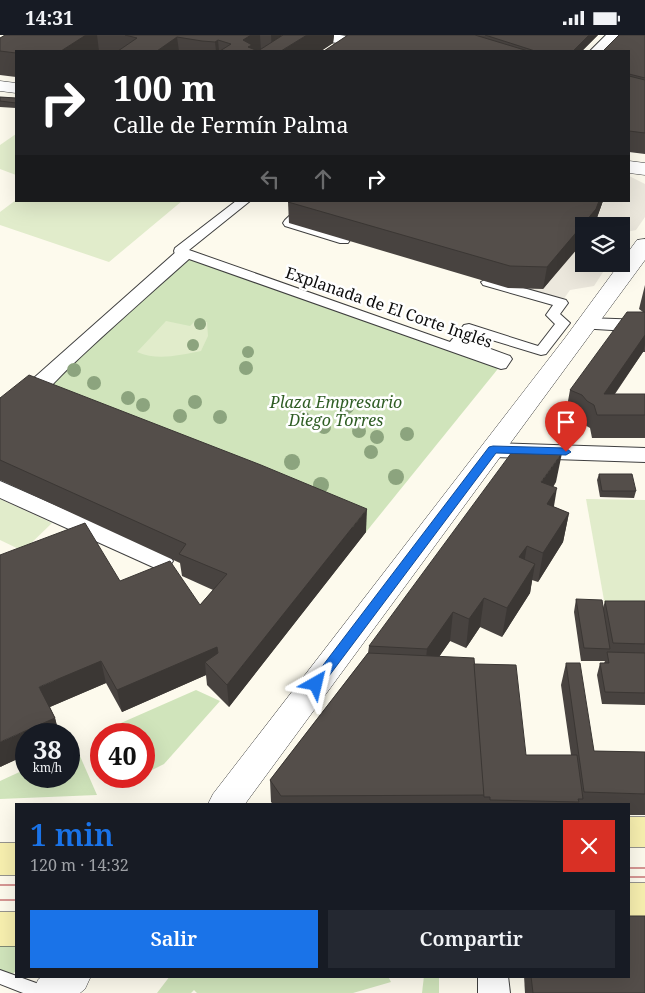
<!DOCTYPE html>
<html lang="es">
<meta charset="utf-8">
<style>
:root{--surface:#171b24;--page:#242831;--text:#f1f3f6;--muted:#9ea1a6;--accent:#1a73e8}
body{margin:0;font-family:"Noto Serif",serif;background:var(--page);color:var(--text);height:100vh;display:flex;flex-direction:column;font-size:19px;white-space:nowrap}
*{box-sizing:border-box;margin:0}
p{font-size:16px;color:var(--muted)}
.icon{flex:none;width:28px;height:28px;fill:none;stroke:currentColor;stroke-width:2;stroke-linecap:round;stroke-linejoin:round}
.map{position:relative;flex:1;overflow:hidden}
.drawer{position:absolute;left:15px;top:768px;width:615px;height:175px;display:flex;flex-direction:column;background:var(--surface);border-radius:0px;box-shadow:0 5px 20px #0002}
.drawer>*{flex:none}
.hud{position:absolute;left:15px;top:15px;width:615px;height:152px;border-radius:0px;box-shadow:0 5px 20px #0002;background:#202124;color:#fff;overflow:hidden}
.controls{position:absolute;left:575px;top:182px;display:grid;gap:10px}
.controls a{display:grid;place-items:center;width:55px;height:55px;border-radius:0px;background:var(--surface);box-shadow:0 5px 20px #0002;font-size:25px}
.speed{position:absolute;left:15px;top:688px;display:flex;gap:10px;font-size:25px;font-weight:700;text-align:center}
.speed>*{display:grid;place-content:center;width:65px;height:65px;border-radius:50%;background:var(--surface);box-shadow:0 5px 20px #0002;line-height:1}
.speed small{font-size:12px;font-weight:400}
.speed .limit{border:8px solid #d22;background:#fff;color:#111}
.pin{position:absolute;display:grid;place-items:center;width:42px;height:42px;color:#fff;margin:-51px -21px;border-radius:50% 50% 50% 0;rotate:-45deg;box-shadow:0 0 5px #0007}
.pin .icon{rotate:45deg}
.me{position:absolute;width:55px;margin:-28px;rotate:37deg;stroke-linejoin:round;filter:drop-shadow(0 0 4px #0008)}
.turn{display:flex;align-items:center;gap:18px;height:105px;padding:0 15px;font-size:22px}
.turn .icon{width:65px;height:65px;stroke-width:2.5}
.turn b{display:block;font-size:35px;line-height:42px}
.lanes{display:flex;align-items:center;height:48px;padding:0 15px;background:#0003;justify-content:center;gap:25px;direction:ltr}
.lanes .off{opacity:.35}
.round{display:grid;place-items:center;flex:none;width:52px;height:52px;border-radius:0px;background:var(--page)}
.overview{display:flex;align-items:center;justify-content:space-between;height:85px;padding:0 15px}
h1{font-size:30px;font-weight:600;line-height:38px;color:var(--accent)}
.action{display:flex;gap:10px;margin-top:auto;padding:10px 15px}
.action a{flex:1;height:58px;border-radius:0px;background:var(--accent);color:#fff;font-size:20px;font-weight:600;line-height:58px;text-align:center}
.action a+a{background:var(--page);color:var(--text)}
.status{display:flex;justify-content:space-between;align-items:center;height:35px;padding:0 25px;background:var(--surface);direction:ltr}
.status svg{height:14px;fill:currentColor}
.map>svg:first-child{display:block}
</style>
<div class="status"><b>14:31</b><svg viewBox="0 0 49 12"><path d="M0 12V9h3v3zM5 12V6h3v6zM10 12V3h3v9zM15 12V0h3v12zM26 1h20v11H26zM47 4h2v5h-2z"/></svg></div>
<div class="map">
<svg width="645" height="958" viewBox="0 0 645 958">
<rect width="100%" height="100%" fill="#fdfaed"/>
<g fill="#d0e4bb">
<path d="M193,221l308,109 -135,167 -332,-134z"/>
<path d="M196,655l24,11 -56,63 -20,10v-40h-19l-4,-11z"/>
<path d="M76,712l21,48 -97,4v-18l26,-12v7h43v-25z"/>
<path d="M0,902l16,1v33l-16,14z"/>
<path d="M170,941h218l3,6 -38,11h-156l-3,-3 -3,3h-34z"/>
<path d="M424,941h15v17h-17z"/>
</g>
<g fill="#e1eccb">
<path d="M16,99v41l-16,-6v-24z"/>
<path d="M16,165v1h166l-73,61 -109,-37v-13z"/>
<path d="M196,285l11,2 1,14 -7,15c-22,4 -43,10 -64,1l29,-31 24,5z"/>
<path d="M0,464l52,24 -29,28 -23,-11z"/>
<path d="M586,464l59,1v118l-38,-1z"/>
</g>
<g fill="#ece8dd">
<path d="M629,141l16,8v33l-9,13 -15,3v-7h-27l10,-25h25z"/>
<path d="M584,206v23h18l3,5 -11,17 -24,4 -9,13 -53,-15z"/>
</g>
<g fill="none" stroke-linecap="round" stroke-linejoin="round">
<defs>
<path id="service" d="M0,935l50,18 2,5h-29l-23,-9z"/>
<g id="pedestrian">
<path d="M236,166h14l-61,49 261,92 14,-17 5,-1 69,22 17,-22 -9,-9 7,-10 -70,-20 -2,-3 7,-4 78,22 2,3 -8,11 10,9 -24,31 -5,1 -69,-21 -6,6 44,16 2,3 -6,9 -5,1 -326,-115 -1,-3 1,-3z"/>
<path d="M305,166h13l-20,21 50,15 2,3 -2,3h-8l-55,-17 -2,-3 2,-3z"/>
</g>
<g id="minor">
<path d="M297,0h43l20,3 2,3 -7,4 -51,-6z"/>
<path d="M606,0h15l-16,16h-15z"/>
<path d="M183,215l6,1 3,4 -3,4c-39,35 -78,69 -116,105 -20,18 -48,54 -73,61v-17l177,-157z"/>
<path d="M586,283l59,2v12l-66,-4 -3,-4 3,-4z"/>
<path d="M493,408l152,5v14l-152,-5 -8,-2 -3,-5 3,-5z"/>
<path d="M0,446l169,74 4,6 -4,6 -8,3 -8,-3 -153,-69z"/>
<path d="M478,941h30l2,17h-32z"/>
</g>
<g id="tertiary">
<path d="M0,46l16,2v10l-16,-2z"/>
<path d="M629,126l16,2v12l-16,-2z"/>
<path d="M645,204v21l-400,544h-37l5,-10 352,-456 72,-98z"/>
<path d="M42,941h49l-6,13 -5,4h-48l6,-13z"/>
</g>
<g id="secondary">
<rect x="629" y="782" width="16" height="30"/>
<rect x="0" y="808" width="16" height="32"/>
<rect x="629" y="848" width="16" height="34"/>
<rect x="0" y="877" width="16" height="34"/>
</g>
</defs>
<use href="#service" stroke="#3f3f3f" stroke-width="2"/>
<use href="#pedestrian" stroke="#3f3f3f" stroke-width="2"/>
<use href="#minor" stroke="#3f3f3f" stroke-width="2"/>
<use href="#tertiary" stroke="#3f3f3f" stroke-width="1"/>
<use href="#secondary" stroke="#2e2e2e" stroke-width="1"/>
<use href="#service" fill="#fff" fill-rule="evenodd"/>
<use href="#pedestrian" fill="#fff" fill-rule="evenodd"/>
<use href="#minor" fill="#fff" fill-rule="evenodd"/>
<use href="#tertiary" fill="#fff" fill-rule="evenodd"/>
<use href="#secondary" fill="#f7efaf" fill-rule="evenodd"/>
<g stroke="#ae3338" stroke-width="1">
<path d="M629,833h16"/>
<path d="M629,842h16"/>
<path d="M0,850h16"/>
<path d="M0,865h16"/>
</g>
</g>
<g fill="#8ca47e">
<circle cx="200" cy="289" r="6"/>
<circle cx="193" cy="310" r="6"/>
<circle cx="248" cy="317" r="6"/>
<circle cx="246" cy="333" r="7"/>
<circle cx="74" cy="335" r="7"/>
<circle cx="94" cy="348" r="7"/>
<circle cx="128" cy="363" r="7"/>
<circle cx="195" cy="367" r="7"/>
<circle cx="143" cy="370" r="7"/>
<circle cx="347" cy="372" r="7"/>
<circle cx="180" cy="381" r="7"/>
<circle cx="220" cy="382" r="7"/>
<circle cx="303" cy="383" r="7"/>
<circle cx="324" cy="392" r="7"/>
<circle cx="359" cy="396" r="7"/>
<circle cx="407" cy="399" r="7"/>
<circle cx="377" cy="402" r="7"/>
<circle cx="371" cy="417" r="7"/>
<circle cx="292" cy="427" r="8"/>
<circle cx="396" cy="442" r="8"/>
<circle cx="321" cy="450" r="8"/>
</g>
<g fill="#484340">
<path d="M5,0h329l-1,8 -12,8h-305v26l-16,-2v-37z"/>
<path d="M348,0h250l-16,16h-258z"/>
<path d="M645,0v119l-16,-2v-101z"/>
<path d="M0,62l16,1v10l-16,-1z"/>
<path d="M289,166h314l-9,25 -51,63 -35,-1 -219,-65 -1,-21z"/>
<path d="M645,250v67h-2l-28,42h30v44h-53l-2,-10 -7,-4 -5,-6 -12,-6 4,-22 73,-78 -4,-3z"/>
<path d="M0,363l366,134 -137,175 -22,-22 -1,-10 -84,37 -16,-29 -56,24 5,11 4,16h-33v21l-26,12 120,-186 80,24 13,-15 -31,-14 -2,-13 -180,-83z"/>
<path d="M599,439l37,17 -2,7 -34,-1 -3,-17z"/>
<path d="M556,447l-3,5 1,20 15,6 -6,29 -25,40 -6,-2 -2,13 -28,44 -22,-10 -14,21 -16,-7 -11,16 35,7 52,91h45l-10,-70 5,-22 28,88 51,1v63h-16v-11h-356l-2,-2 -1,-22 98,-127 1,-7z"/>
<path d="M576,564l27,9 2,-7h40v104l-43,-1 -5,-29 3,-12h4l1,-2h-24l-7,-49z"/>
<path d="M524,941h105l16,17h-120z"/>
</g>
<g fill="#3b3734">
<path d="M86,0h11l2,16h-38z"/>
<path d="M251,0h9l1,16h-18v-11z"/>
<path d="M271,0h10l1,16 25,-16h27l-1,8 -12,8h-49z"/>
<path d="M589,0h9l-16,16h-9z"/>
<path d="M177,2l2,14h-23z"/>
<path d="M218,5l1,11h-3l-1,-9z"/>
<path d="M599,166h4l-9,25h-10v15l-41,48 4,-22z"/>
<path d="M645,300v10l-2,7 -44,64 5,-22z"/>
<path d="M562,418l-6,29 -20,29 5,-29z"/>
<path d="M557,453l-5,30 -5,-14z"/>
<path d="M367,474l-1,23 -137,175 -2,-22z"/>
<path d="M569,478l-6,29 -25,40 5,-29z"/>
<path d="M527,511l-5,29 -3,-18z"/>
<path d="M535,529l-5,29 -28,44 5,-29z"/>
<path d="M484,563l-4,29 -14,21 3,-29z"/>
<path d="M453,577l-3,29 -26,37 3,-29z"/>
<path d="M217,612l2,22 -14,-7 1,13 -84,37 -5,-22z"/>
<path d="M101,626l5,22 -61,26 -6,-22z"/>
<path d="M55,683l4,16h-33v21l-26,12v-25z"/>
</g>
<g fill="#544e4a" stroke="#3b3734">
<path d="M5,0h81l-25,16h-45v2l-16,-2v-13z"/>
<path d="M125,0h126l-8,5 9,5 -4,2 10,4 25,-16h24l-26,16h-61l11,-7 -13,-4 -3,2 -13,-1 -25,-4 -20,14h-39l19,-13z"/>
<path d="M348,0h127l53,16h-204z"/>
<path d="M485,0h104l-16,16h-38z"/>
<path d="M619,0h26v43l-16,-4v-23h-26z"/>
<path d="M629,41l16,4v53l-16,-2z"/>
<path d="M0,62l16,1v5l-16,-2z"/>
<path d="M289,166h310l-3,8 -49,58 -37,-1 -222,-64z"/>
<path d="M627,277h18v23l-41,59h41v21h-48l-3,-10 -7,-4 -5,-6 -12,-5z"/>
<path d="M29,340l232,90 106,44 -140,176 -22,-23 13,-9 -1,-6 -100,43 -16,-29 -62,26 16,31 -55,24v-187l85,-32 35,58 50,-20 30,44 27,-31 -48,-20 7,-10 -186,-84v-62z"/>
<path d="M512,417l50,1 -21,29 16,6 -10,16 22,9 -26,40 -16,-7 -8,11 16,7 -28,44 -23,-10 -15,21 -16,-7 -26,37 -58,-3z"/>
<path d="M599,439h33l4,17h-34z"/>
<path d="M576,564l26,1 8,49 -26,-1z"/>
<path d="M605,566h40v43l-32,-1z"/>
<path d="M607,617l38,1v40l-40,-1 -5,-29h9z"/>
<path d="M368,618l106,5 11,137 -204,1 -11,-16z"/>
<path d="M566,628h14l14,88 51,1v42l-61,-2z"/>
<path d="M474,629l42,1 10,90h51l6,44h-5l1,3 -89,-2v-3h-6z"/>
<path d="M629,881h16v77h-112l-2,-17h98z"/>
</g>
<path fill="#1a73e8" stroke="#114b97" d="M493,411l73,2 5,4 -5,3 -70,-2 -176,235 -4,2 -5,-2 -2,-4 2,-3 178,-234z"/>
<g text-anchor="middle" stroke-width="5" stroke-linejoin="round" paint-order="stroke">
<g font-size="16" fill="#0c0c0c" stroke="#fff">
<text transform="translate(389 272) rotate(19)" y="6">Explanada de El Corte Inglés</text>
</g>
<g font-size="16" font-style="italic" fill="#2f5d24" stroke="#fff">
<text x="336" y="373">Plaza Empresario<tspan x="336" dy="18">Diego Torres</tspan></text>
</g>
</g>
</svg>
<div class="controls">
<a><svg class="icon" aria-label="layers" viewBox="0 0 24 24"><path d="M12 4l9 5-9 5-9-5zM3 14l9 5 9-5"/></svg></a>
</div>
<div class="speed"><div>38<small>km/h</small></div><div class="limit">40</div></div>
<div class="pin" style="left:566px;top:417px;background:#d93025"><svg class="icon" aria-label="arrive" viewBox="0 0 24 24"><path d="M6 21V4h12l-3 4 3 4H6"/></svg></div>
<svg class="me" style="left:316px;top:649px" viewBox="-20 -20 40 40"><path d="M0-17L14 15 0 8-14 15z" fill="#1a73e8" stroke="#fff" stroke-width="4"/></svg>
<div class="hud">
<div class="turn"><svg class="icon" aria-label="right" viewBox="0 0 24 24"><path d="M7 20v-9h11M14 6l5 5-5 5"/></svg><div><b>100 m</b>Calle de Fermín Palma</div></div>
<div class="lanes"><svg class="icon off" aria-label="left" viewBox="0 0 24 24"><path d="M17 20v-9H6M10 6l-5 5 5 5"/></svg><svg class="icon off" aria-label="ahead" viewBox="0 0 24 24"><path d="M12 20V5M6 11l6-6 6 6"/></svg><svg class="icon" aria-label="right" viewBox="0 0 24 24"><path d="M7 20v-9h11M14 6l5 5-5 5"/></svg></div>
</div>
<section class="drawer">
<div class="overview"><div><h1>1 min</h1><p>120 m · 14:32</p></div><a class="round" style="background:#d93025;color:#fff"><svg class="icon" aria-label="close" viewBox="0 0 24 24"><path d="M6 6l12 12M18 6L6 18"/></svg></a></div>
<div class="action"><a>Salir</a><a>Compartir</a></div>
</section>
</div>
